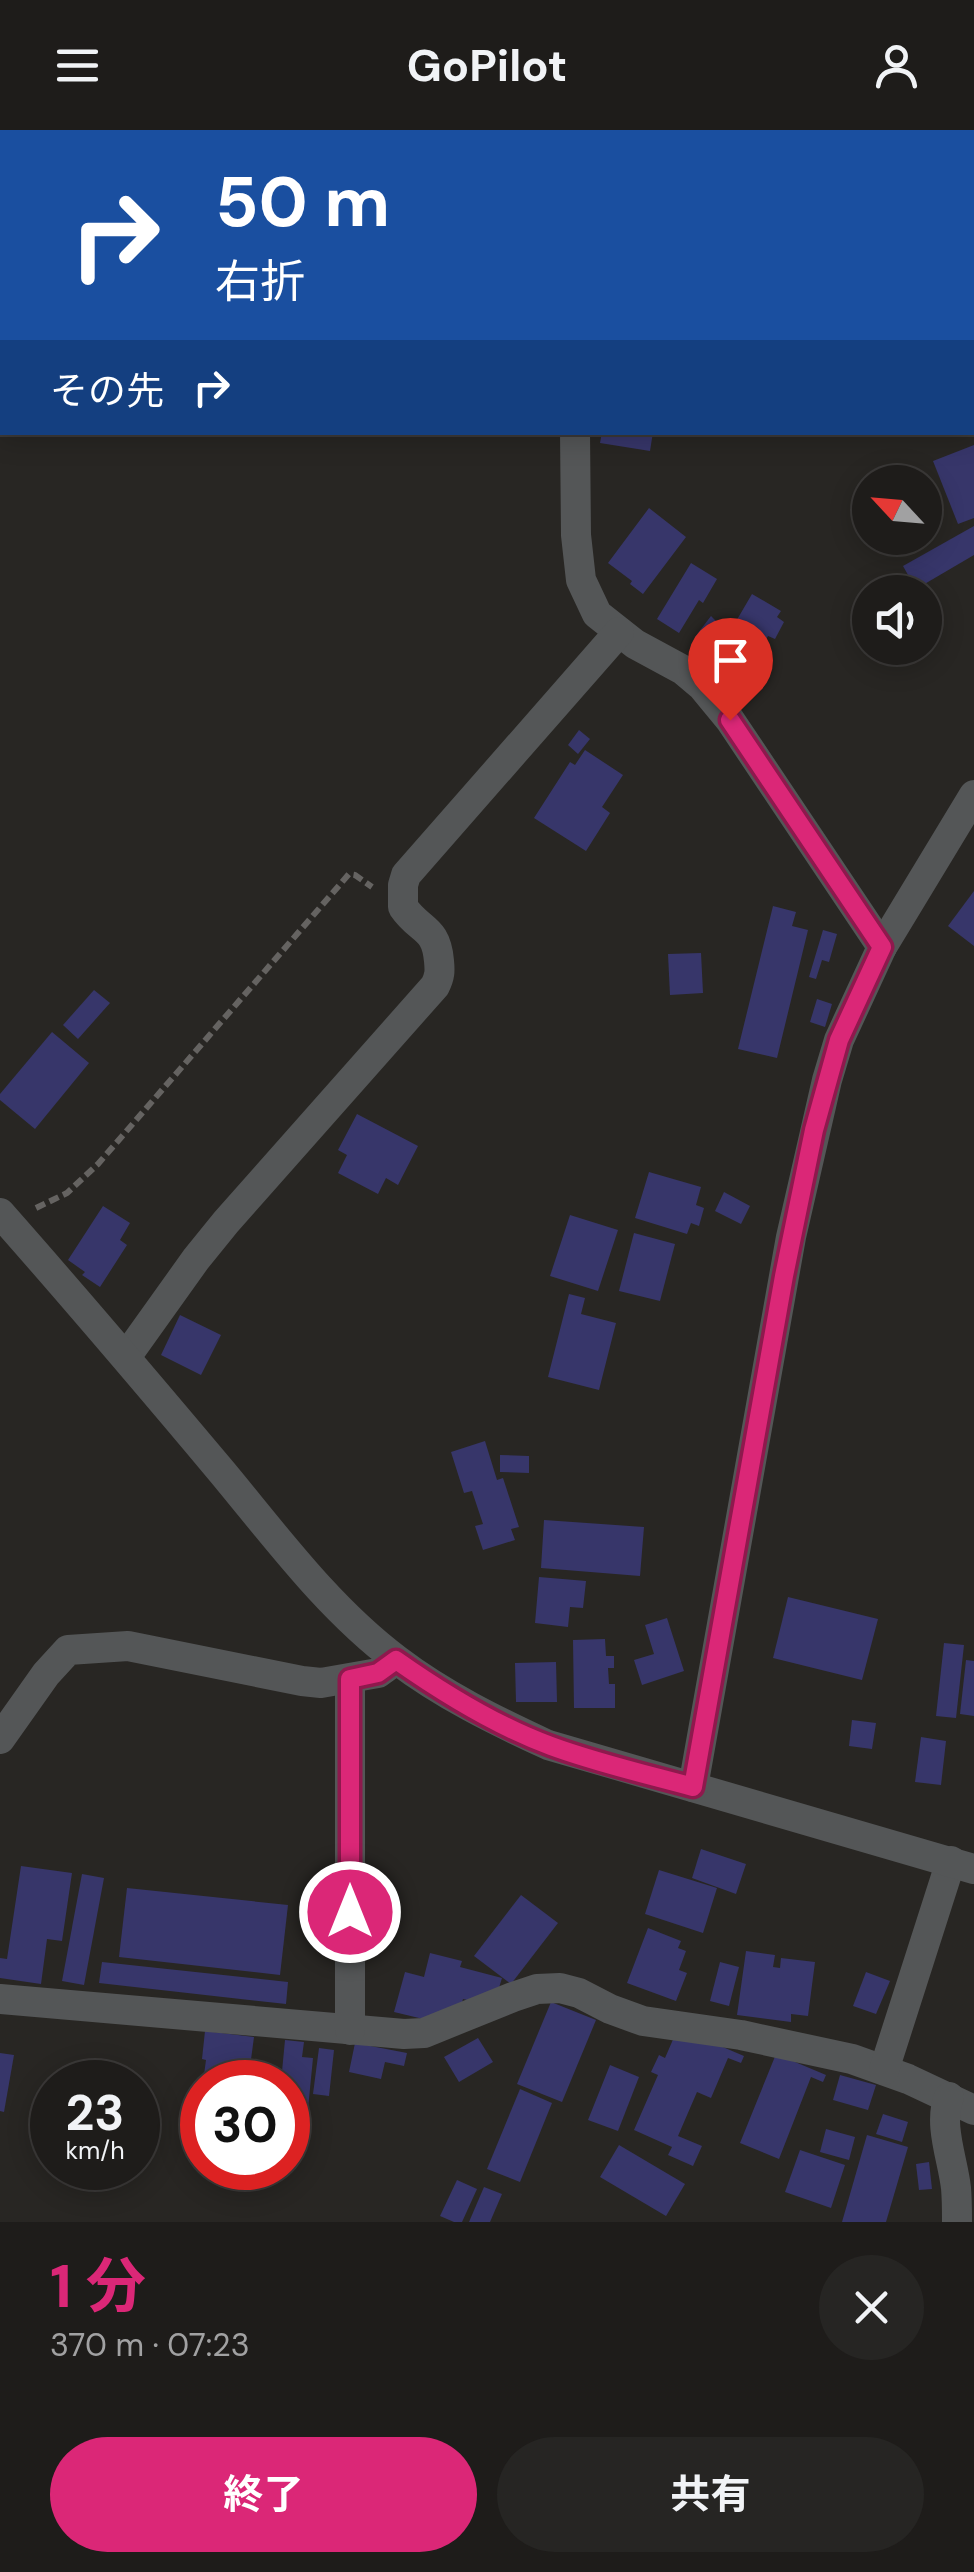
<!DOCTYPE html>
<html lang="ja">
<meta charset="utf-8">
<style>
:root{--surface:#1e1c1a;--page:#262523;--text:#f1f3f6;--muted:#a1a1a2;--line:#3c3a39;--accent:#db2777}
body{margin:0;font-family:"DM Sans","Noto Sans JP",sans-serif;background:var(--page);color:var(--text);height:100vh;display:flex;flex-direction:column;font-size:38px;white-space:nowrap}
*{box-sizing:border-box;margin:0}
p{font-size:32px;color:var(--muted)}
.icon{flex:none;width:55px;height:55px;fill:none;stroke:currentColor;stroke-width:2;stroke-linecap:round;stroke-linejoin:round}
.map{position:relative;height:2092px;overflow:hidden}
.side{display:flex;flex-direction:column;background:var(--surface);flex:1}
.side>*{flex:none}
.top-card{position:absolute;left:0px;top:0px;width:975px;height:305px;box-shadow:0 5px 25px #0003,0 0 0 2px var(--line);background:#1a4fa0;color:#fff;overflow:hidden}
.needle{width:65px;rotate:296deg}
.controls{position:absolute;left:852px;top:335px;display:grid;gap:20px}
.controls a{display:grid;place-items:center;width:90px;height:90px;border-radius:50%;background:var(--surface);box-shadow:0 5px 25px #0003,0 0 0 2px var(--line);font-size:50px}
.speed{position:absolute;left:30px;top:1930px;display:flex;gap:20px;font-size:50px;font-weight:700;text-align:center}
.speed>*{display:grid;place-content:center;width:130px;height:130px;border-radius:50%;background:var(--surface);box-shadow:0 5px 25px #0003,0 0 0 2px var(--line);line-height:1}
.speed small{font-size:25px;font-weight:400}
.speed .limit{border:15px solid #d22;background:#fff;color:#111}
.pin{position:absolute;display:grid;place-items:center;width:85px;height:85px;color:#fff;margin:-102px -42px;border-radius:50% 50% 50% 0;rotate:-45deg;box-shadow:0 0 10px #0007}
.pin .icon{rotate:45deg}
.me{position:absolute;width:110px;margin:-55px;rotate:0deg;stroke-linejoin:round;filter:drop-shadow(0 0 8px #0008)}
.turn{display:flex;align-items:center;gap:35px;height:210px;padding:0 50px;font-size:45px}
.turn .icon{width:130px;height:130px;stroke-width:2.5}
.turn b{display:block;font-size:70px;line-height:85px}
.then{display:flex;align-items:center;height:95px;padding:0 50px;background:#0003;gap:20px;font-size:38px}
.round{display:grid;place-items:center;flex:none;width:105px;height:105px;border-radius:52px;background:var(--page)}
.headline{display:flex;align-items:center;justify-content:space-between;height:170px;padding:0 50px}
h1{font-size:60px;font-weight:700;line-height:75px;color:var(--accent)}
.button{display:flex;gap:20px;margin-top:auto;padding:20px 50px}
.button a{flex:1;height:115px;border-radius:60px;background:var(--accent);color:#fff;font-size:40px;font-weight:700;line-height:115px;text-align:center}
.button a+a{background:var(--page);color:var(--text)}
header{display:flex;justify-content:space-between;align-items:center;height:130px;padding:0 50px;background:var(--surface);font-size:45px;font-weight:700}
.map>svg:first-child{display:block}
</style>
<header><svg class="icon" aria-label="menu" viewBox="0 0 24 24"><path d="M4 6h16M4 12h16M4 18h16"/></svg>GoPilot<svg class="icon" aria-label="person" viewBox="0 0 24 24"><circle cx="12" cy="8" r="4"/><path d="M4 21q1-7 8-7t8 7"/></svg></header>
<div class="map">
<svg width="974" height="2092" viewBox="0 0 974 2092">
<rect width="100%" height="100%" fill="#282623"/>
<g fill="#37366a">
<path d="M602,302h51l-3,19 -50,-8z"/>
<path d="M974,315v73l-16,6 -25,-63z"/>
<path d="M925,370l14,24 -14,9z"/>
<path d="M649,378l37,29 -43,57 -13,-10 2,-3 -24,-18z"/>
<path d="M974,396v29l-58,34 -13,-23z"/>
<path d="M888,408h29l-21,13z"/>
<path d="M691,433l26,16 -14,24 -4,-3 -20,33 -22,-14z"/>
<path d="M752,464l29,17 -4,6 7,5 -9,17 -7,-3 -16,28 -31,-17z"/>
<path d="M711,486l6,6 -5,5 7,5 -6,7 5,4 -14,17 -10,-9 7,-9 -6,-5z"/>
<path d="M579,600l11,9 -12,15 -10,-9z"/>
<path d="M585,620l38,25 -21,32 8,6 -24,38 -52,-33 36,-56 5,3z"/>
<path d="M974,761v55l-26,-20z"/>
<path d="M773,776l23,6 -4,14 16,4 -31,128 -39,-9z"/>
<path d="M823,800l14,4 -8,28 -7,-2 -6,19 -7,-2z"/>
<path d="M701,823l2,40 -33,2 -2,-41z"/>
<path d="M94,860l16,13 -32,36 -15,-14z"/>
<path d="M817,869l15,5 -7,23 -15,-5z"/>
<path d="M52,902l37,31 -54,66 -35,-29v-6z"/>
<path d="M357,984l61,32 -20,39 -12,-7 -8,16 -40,-21 9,-18 -9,-5z"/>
<path d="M649,1042l52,15 -5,18 8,3 -5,18 -8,-3 -4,11 -52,-16z"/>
<path d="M724,1062l26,14 -9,18 -26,-13z"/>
<path d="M103,1076l27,17 -10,17 7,5 -27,42 -18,-12 3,-3 -17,-12z"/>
<path d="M570,1085l48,15 -20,61 -48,-15z"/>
<path d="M634,1103l41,11 -15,57 -41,-10z"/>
<path d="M569,1164l16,4 -4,16 35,9 -17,67 -51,-13z"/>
<path d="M180,1185l41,20 -20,40 -40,-20z"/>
<path d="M485,1311l12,39 6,-2 16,49 -8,2 4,11 -32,10 -8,-24 8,-2 -11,-33 -8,2 -13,-41z"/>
<path d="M500,1325l29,1v17l-29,-1z"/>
<path d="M544,1390l100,7 -4,49 -99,-8z"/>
<path d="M539,1447l47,4 -3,27 -13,-1 -2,20 -33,-4z"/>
<path d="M788,1467l90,22 -16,61 -89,-22z"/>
<path d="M667,1488l17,53 -42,14 -8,-25 20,-6 -9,-29z"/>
<path d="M605,1509l1,17h8v12h-6l1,16h6v24h-41l-1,-68z"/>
<path d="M944,1513l20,2 -8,73 -20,-2z"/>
<path d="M966,1530l8,1v55l-14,-2z"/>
<path d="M556,1532l1,40h-41l-1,-39z"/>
<path d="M852,1590l24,3 -4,26 -23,-3z"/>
<path d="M921,1607l25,4 -5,44 -26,-3z"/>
<path d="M701,1719l45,15 -10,30 -44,-16z"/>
<path d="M21,1736l51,7 -10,68 -15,-2 -6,45 -41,-6v-20l7,1z"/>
<path d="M659,1740l58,18 -14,45 -58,-19z"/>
<path d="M82,1744l22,4 -20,107 -22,-4z"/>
<path d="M127,1758l161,17 -8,70 -161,-18z"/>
<path d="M521,1765l37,28 -47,61 -37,-28z"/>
<path d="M648,1798l33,13 -3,7 8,3 -7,19 8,3 -11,28 -49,-18z"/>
<path d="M746,1821l29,4 -2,12 7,1 1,-10 34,4 -7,54 -17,-2v8l-54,-7z"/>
<path d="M430,1823l32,8 -2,6 42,11 -4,13 -18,12 -17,-4 -5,18 -14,7 -50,-12 11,-40 19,5z"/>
<path d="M102,1832l186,20 -2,22 -187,-21z"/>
<path d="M720,1832l19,5 -10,39 -19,-5z"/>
<path d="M866,1842l24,9 -14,33 -23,-8z"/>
<path d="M551,1872l45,18 -34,82 -45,-18z"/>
<path d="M678,1898l66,28 -3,7 -13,-5 -17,40 -14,-6 -19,44 24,10 -9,20 -25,-11 4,-8 -38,-17 24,-55 -7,-3 8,-17 6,3z"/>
<path d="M205,1901l49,6 -6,45h-45l3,-22 -4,-1z"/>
<path d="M478,1908l15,24 -34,20 -15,-25z"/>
<path d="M285,1910l19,2 -2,15 11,1 -7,71 -18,-2v-45h-7z"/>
<path d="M355,1913l52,10 -3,13 -19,-4 -4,17 -32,-7z"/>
<path d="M319,1918l15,2 -5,46 -16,-2z"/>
<path d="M0,1923l14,2 -10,57 -4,-1z"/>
<path d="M776,1924l50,21 -3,7 -12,-5 -32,82 -39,-16z"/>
<path d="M610,1935l29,12 -21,54 -30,-11z"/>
<path d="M840,1945l36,10 -8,25 -35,-10z"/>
<path d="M520,1959l32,14 -32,79 -33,-13z"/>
<path d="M883,1984l25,8 -6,20 -26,-8z"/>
<path d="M826,1999l29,8 -6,23 -29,-8z"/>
<path d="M867,2005l41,12 -22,75h-44z"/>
<path d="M619,2015l66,39 -19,32 -66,-39z"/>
<path d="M800,2020l45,15 -14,43 -46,-16z"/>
<path d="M929,2032l3,27 -13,1 -3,-26z"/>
<path d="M457,2050l20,9 -15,33h-8l-14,-6z"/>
<path d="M484,2057l18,7 -12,28h-21z"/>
</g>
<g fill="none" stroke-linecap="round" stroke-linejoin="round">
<path stroke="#656361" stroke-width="6" stroke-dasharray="10 5" stroke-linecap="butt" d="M36,1078l31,-15 31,-29 251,-290 6,1 17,12"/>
<g stroke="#545657" stroke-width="30">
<path d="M349,0l3,2"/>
<path d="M575,302l1,103 5,45 16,34 38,30 48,26 19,16 28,34 152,227"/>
<path d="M126,1227l70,-98 30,-37 209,-236c5,-10 5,-15 4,-25 -3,-35 -19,-29 -36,-54v-22l3,-10 213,-243"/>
<path d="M0,1609l46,-65 22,-24 60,-4 174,35 19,2 57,-10 18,-13"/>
<path d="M0,1869l404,35 20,-1 89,-36 24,-8 23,-1 19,5 31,16 33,12 98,14 111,24 56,20 66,31"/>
<path d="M350,1900v-351"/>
<path d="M884,1940l67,-209"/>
<path d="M949,1967c-11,27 4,63 7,91 1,11 1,23 1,34"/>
</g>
<g stroke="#545657" stroke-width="30">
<path d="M0,1083c75,85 149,172 222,259 54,65 106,136 175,188 46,35 99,61 151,85l426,124"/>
<path d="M693,1657l98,-550 36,-157 12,-40 43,-93 92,-152"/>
</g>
</g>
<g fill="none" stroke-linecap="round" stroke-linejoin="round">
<defs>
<path id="route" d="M350,1782v-233l28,-6 18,-13c47,33 100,66 155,86 46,17 94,28 142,41l91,-511 30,-146 25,-90 43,-93 -152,-227"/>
</defs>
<use href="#route" stroke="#8e194d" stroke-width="25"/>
<use href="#route" stroke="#db2777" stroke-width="18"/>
</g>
</svg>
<div class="controls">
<a><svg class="needle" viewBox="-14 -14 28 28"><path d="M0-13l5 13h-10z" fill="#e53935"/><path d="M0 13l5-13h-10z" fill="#a1a1a2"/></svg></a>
<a><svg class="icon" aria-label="sound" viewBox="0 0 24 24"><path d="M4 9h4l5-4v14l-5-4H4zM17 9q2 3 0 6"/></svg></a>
</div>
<div class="speed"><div>23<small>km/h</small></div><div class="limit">30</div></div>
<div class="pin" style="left:730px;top:590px;background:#d93025"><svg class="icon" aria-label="arrive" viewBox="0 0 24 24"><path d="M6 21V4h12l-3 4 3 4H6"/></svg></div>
<svg class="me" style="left:350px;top:1782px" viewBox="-20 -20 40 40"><circle r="17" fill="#db2777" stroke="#fff" stroke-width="3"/><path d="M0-11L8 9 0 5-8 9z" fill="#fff"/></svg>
<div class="top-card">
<div class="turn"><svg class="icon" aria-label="right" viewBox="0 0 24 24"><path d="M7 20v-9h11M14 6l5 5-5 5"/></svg><div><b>50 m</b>右折</div></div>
<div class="then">その先<svg class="icon" aria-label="right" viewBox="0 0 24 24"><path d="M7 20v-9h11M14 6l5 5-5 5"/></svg></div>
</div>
</div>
<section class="side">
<div class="headline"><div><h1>1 分</h1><p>370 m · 07:23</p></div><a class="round"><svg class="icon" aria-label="close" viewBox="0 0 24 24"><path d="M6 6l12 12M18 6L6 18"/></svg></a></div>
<div class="button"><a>終了</a><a>共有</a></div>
</section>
